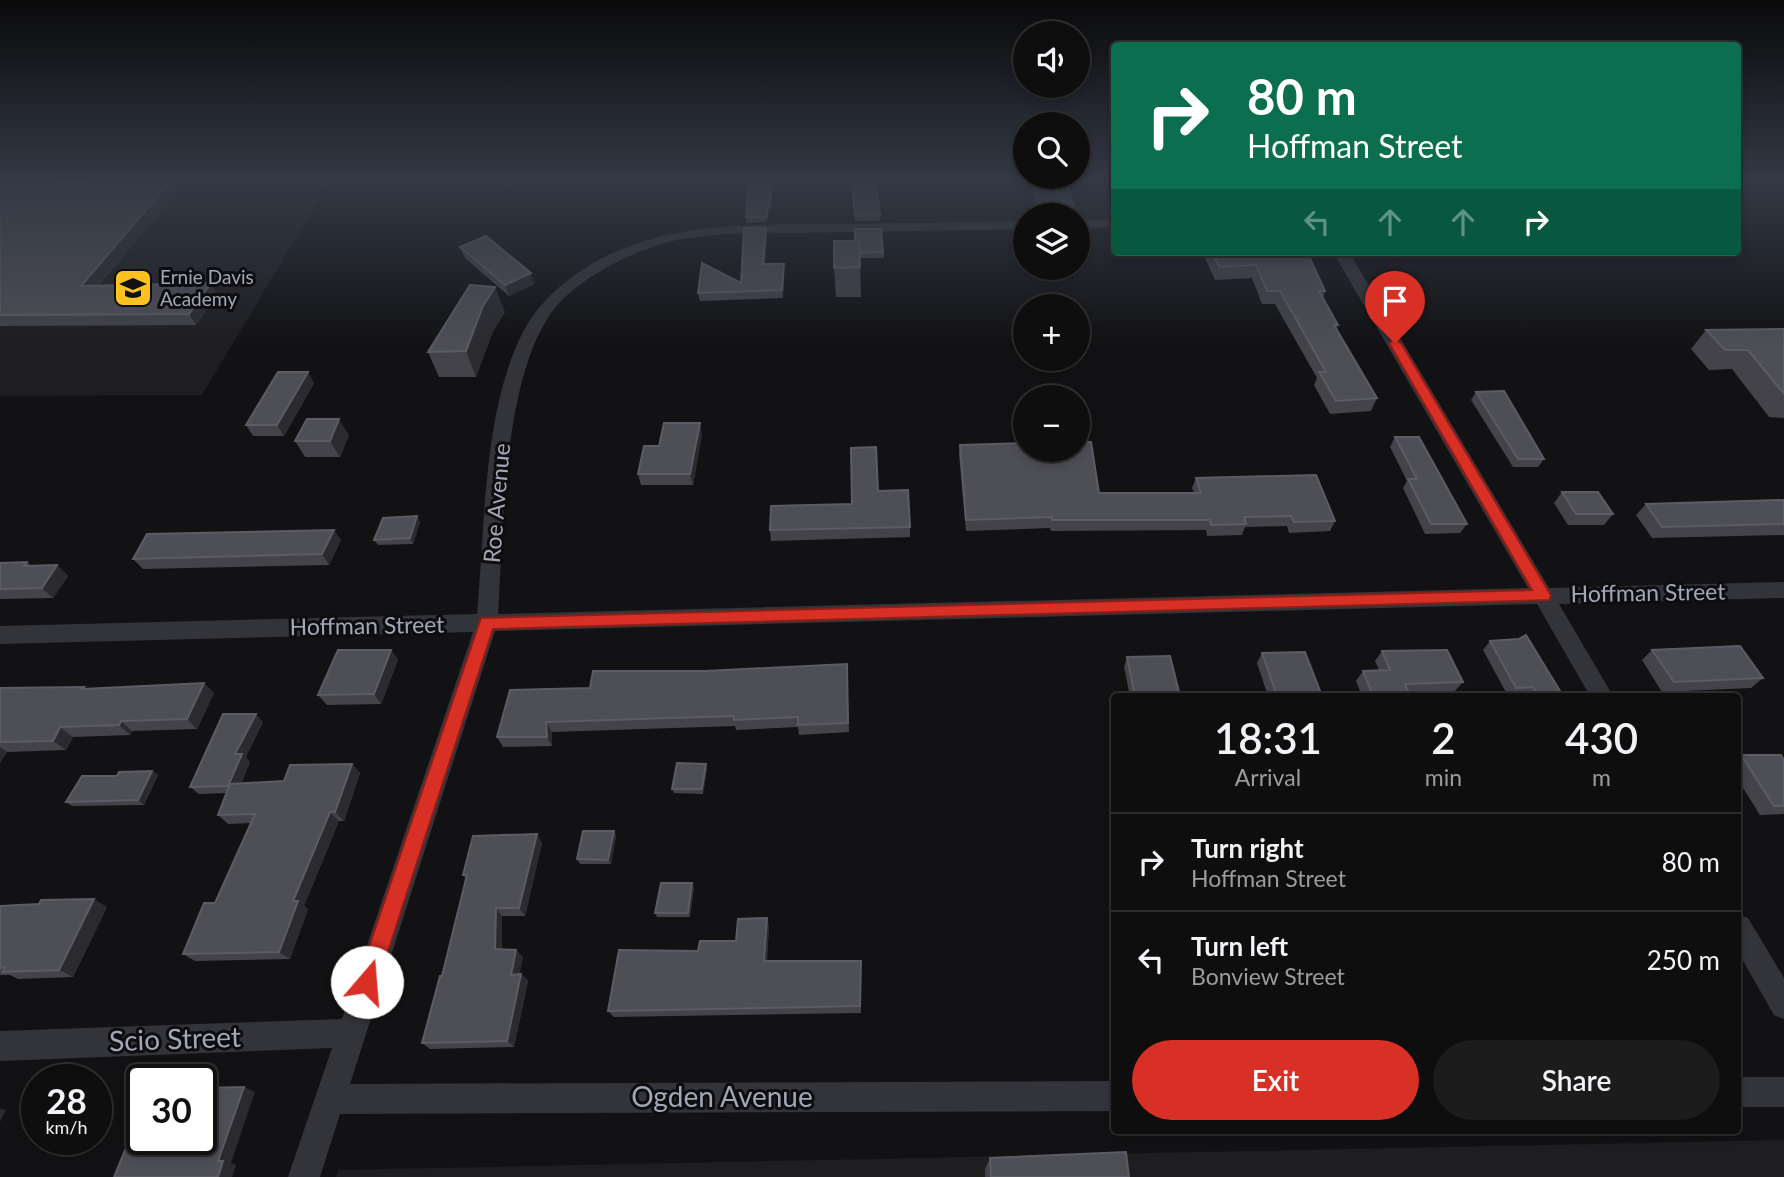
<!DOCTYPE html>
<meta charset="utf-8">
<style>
:root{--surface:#0e0e0f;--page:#1c1c1d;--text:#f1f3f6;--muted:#9b9c9e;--line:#2e2e2f;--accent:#d93025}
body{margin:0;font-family:Lato,sans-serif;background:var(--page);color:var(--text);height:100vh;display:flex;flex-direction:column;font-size:26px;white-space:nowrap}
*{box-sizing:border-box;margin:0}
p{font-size:23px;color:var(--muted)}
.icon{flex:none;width:38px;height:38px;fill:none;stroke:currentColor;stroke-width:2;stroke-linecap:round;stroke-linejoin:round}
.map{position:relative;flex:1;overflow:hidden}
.panel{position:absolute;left:1111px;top:693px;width:630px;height:441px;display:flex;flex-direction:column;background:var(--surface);border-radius:7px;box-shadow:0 4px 10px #0003,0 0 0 2px var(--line)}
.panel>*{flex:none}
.hud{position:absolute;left:1111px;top:42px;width:630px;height:214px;border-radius:7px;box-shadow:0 4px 10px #0003,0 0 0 2px var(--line);background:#0b6e4f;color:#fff;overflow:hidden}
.tools{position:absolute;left:1013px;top:21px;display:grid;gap:14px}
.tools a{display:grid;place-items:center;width:77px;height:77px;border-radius:50%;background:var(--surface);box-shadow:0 4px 10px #0003,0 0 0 2px var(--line);font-size:35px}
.speed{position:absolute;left:21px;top:1064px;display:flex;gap:14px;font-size:35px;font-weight:700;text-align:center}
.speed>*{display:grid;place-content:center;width:91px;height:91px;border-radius:50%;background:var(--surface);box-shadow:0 4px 10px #0003,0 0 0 2px var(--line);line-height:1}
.speed small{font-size:18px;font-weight:400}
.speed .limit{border:4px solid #111;border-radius:10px;background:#fff;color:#111}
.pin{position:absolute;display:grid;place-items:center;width:60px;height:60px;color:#fff;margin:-72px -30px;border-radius:50% 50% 50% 0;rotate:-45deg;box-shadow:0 0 7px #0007}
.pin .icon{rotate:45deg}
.me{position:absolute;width:77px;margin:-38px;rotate:18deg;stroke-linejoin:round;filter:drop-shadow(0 0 5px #0008)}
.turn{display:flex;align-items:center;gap:24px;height:147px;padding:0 21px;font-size:32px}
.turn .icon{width:91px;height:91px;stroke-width:2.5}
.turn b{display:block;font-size:49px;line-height:60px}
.lanes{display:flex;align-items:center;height:66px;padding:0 21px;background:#0003;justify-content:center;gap:35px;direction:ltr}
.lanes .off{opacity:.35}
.eta{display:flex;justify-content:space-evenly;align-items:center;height:119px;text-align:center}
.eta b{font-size:42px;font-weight:600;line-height:49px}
.primary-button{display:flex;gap:14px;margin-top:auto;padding:14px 21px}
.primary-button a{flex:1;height:80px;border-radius:42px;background:var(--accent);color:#fff;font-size:28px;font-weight:600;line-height:80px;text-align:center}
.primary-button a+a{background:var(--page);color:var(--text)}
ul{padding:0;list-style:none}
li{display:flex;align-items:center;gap:21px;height:98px;padding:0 21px;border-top:2px solid var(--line)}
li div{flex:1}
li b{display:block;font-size:26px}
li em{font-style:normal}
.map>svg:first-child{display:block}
</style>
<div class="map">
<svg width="1784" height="1177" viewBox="0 0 1784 1177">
<rect width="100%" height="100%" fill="#121214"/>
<g fill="#1e1e21">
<path d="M0,181h330l-128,214 -202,1z"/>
<path d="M1784,1140v37h-1448l2,-7z"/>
</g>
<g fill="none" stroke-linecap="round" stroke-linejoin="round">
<g fill="#333439" fill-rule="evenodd">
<path d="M1115,219v8l-37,1v-8z"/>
<path d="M1026,221v8l-301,5c-16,2 -32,3 -48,6 -40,8 -102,39 -126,73 -49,71 -47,216 -53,301l1030,-26 -195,-336h16l200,336 235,-6v16l-225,6 54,92h-23l-53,-92 -1042,27 -145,453 765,-3v30l-775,3 -20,63h-32l44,-129 -332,13v-30l342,-12 131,-387 -473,12v-18l477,-12c8,-86 6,-198 43,-276 13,-28 34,-49 59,-66 79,-53 171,-47 261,-48 62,-1 124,-2 186,-3z"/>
<path d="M1738,914l10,4 36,60v41l-10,-4 -36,-63z"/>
<rect x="1738" y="1077" width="46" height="30"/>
</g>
</g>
<g fill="#434349">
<path d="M772,181l-1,29h-3l-1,12 -21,1v-6z"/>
<path d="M851,181l24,7 5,33h-25z"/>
<path d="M1030,181h36l10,34h-37z"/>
<path d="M170,182l7,10 -78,93 118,9 -21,31 -196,1v-142z"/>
<path d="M881,229l3,29h-24l1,39h-25l-2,-29 21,-27z"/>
<path d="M767,236l-2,28 19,8 -1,26 -83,3 -2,-8 43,-10z"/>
<path d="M460,247l74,37 -25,12 -44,-38z"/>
<path d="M1207,252h100l18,39 -2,7 15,27 -2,4 41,69 -6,13 -41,3 -16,-29 3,-7 -42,-74h-13l-10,-26 -37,2 -10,-22z"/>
<path d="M505,312l-12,19 -17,46h-37l-11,-25z"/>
<path d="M1784,329v89l-15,-1 -37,-48 -23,1 -18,-21 15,-19z"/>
<path d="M314,383l-30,53h-31l-7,-11z"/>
<path d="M1476,392l68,67 -6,8h-25l-42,-67z"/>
<path d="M702,434l-9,51h-52l-3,-11z"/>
<path d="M349,435l-9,22h-35l-10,-16z"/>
<path d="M1395,437l72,87 -7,9 -35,1 -22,-46 4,-7 -17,-34z"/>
<path d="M960,445l139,48h95l-2,-5 4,-10 139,43 -5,10 -41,2 -2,-7 -42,1 -3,8 -35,1 -1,-6 -155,1 -1,-3 -84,3 -7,-76z"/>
<path d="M878,491l32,36v10l-139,4 -1,-11 82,-26z"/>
<path d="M1562,492l51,22 -9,11h-36l-14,-22z"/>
<path d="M1784,500v35l-132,3 -16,-23 10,-11z"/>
<path d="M417,516l3,6 -7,22 -35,1 -4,-5z"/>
<path d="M341,540l-12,25 -186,4 -10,-10z"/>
<path d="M27,562l4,4 26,-1 11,11 -15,22 -53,1v-36z"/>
<path d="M1490,641l73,55h-55l-25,-46z"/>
<path d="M391,650l7,10 -17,44 -54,1 -9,-10z"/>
<path d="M1652,650l111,28 -12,10 -89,4 -20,-32z"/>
<path d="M1382,651l81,31 -9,10 -45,1 1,3h-48l-6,-15 7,-10 16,-1 -4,-9z"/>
<path d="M1262,653l60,43h-54l-11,-33z"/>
<path d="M1127,657l53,39h-50l-6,-29z"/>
<path d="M847,664l2,68 -50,3 -1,-8 -62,3 -1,-4 -183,6v14l-49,1 -6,-10 93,-49 115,-17z"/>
<path d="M84,687l2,2 128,4 -17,36 -65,2 -2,4 -57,2 -7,13 -59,2 -7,11v-75z"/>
<path d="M263,722l-17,35 4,5 -9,22 43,-3 68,-17 8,9 -16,48h-5l-35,85 4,3 -18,50 -95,2 -12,-7 32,-51 36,-80 -23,1 -10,-9 8,-22 -27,1 -9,-7z"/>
<path d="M1741,755l43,5v54l-24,1 -22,-35v-22z"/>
<path d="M706,764l1,4 -4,26 -29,-1 -2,-4z"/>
<path d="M152,771l6,4 -14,30 -72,1 -6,-4 51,-26z"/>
<path d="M614,831l2,5 -5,28h-31l-3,-5z"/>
<path d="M542,843l-17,73h-23v33l21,8 -4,17h2l7,7 -14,66 -84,2 -8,-6 20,-67 24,-97 -3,-4z"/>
<path d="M694,887l-4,30h-33l-2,-4z"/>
<path d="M0,906l107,1 -34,70 -55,2 -8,-4h-10z"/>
<path d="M769,926l-2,35 94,8v44l-247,4 -6,-6 90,-60 38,-10z"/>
<path d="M990,1158l139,19h-144v-8z"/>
</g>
<g fill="#2b2b2f">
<path d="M170,182l7,10 -88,104 -8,-10z"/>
<path d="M766,228l1,8 -3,36 -1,-8z"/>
<path d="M784,264v8l-1,26 -1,-8z"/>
<path d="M531,273l3,11 -25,12 -4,-11z"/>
<path d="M211,283l6,11 -21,31 -7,-11z"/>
<path d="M495,287l10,25 -12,19 -17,46 -10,-26 17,-45z"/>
<path d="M308,372l6,11 -30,53 -7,-11z"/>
<path d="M339,419l10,16 -9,22 -10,-16z"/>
<path d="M700,423l2,11 -9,51 -3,-11z"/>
<path d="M417,516l3,6 -7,22 -3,-6z"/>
<path d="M334,530l7,10 -12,25 -7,-11z"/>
<path d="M57,565l11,11 -15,22 -11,-10z"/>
<path d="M391,650l7,10 -17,44 -7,-10z"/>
<path d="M204,683l10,10 -17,36 -10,-10z"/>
<path d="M256,714l7,8 -17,35 4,5 -13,31 -9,-7 7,-32z"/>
<path d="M121,721l11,10 -2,4 -11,-10z"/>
<path d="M546,722l6,10v14l-5,-9z"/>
<path d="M60,727l13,10 -7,13 -13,-9z"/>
<path d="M0,747l7,5 -7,11z"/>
<path d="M352,764l8,9 -16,48 -9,-9z"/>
<path d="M706,764l1,4 -4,26 -1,-5z"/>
<path d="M152,771l6,4 -14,30 -6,-5z"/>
<path d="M330,812l9,9 -35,85 4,3 -18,50 -11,-7 14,-51z"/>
<path d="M614,831l2,5 -5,28 -3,-4z"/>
<path d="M537,834l5,9 -17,73 -6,-8z"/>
<path d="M692,883l2,4 -4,30 -2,-4z"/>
<path d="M94,899l13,8 -34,70 -14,-7z"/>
<path d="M496,908l6,8v41l-7,-8z"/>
<path d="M767,918l2,8 -3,42 -2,-7z"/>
<path d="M516,950l7,7 -5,25 -7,-7z"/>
<path d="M521,974l7,7 -14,66 -7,-6z"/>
<path d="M244,1087l11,5 -24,71 5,2 -4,12h-14v-16z"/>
<path d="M0,1109l6,1 -6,12z"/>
</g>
<g fill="#4e4e55" stroke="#5b5c64" stroke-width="2">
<path d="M749,181h22l-1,23h-2l-1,13h-21z"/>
<path d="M852,181h23v7h2l3,27 -25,1z"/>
<path d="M1041,181h25l10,34h-26z"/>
<path d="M170,182l-89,104 130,-3 -22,31 -189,1v-131z"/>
<path d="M744,228h22l-3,36h21l-2,26 -84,3 4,-30 39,20z"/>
<path d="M855,229h26l2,23 -23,1 -1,-12h-4z"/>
<path d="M486,236l45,37 -26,12 -45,-38z"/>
<path d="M834,241h25l1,26 -26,1z"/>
<path d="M1212,252h95l18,39h-6l19,34h-4l43,73 -41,3 -17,-29h7l-46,-81h-13l-11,-26 -37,2z"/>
<path d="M470,285l25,2 -12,19 -17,45 -38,1z"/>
<path d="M1784,329v65l-36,-44h-23l-19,-20z"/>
<path d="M278,372h30l-31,53h-31z"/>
<path d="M1504,391l40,68h-26l-42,-67z"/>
<path d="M307,419h32l-9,22h-35z"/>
<path d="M664,423h36l-10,51h-52l6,-28h15z"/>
<path d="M1395,437h24l48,87h-36l-23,-45h9z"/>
<path d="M1078,442h13l8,51h102l-5,-15 120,-3 19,46 -41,1 -3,-6 -47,1 2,7 -35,1 -1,-5h-158v-3l-86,3 -6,-75 66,-2v7h52z"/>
<path d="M876,447l2,44 30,-1 2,37 -140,3 1,-24 81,-2 -1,-56z"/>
<path d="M1562,492h36l15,22h-37z"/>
<path d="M1784,500v24l-122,3 -16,-23z"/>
<path d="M417,516l-7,22 -36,2 9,-22z"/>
<path d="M334,530l-12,24 -189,5 14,-25z"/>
<path d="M27,562l-3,4 33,-1 -15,23 -42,1v-26z"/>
<path d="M1526,635l37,61h-25l-5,-9 -17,1 -26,-47 29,-2z"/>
<path d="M1740,646l23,32 -89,4 -22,-32z"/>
<path d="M338,650h53l-17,44 -56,1z"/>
<path d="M1447,650l16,32 -58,2 5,12h-37l-10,-25 27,-1 -8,-19z"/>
<path d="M1305,652l17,44h-45l-15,-43z"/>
<path d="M1170,656l10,40h-45l-8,-39z"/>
<path d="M847,664l1,59 -50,2v-8l-64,3v-4l-188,6 1,15h-50l13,-47 80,-2 3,-17h112z"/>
<path d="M204,683l-17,36 -66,2 -2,4 -59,2 -7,14 -53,1v-54l84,-1 -2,2z"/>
<path d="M223,714h33l-21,40h7l-14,32 -38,1z"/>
<path d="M1741,755h40l3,5v46h-10z"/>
<path d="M677,763l29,1 -4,25h-30z"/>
<path d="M352,764l-17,48h-5l-37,89h5l-19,51 -96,2 21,-51h11l40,-89 -37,1 12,-31 54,-3 6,-16z"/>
<path d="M152,771l-14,29 -72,2 16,-26h35l2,-4z"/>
<path d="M583,831h31l-6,29 -31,-1z"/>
<path d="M537,834l-18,74h-23l-1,41 21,1 -5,25 10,-1 -14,67 -85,2 18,-67h2l25,-101h-4l10,-39z"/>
<path d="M661,883h31l-4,30h-33z"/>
<path d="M94,899l-35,71 -56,2 2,-5 -5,1v-62l39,-2 2,-4z"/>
<path d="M767,918l-3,43h97l-1,45 -252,5 11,-61 79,1 2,-10h36l2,-22z"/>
<path d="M244,1087l-26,74h5l-5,16h-104l28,-68v30h59v-51z"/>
<path d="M1126,1152l3,25h-138l-1,-19z"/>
</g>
<linearGradient id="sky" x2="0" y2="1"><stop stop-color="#0a0a0b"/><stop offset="0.52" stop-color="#333945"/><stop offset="1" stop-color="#333945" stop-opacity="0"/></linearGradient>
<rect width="1784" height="346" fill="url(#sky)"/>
<path fill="#d93025" stroke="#8d1f18" stroke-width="2" d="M1395,339l6,4 148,249 2,4 -2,4 -1056,29 -115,353 -3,8 -8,3 -7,-3 -3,-8 124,-364 1051,-28 -143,-247z"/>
<defs>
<symbol id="school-square" viewBox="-11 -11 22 22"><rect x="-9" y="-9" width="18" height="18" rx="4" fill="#fdc121" stroke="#0d0d0f"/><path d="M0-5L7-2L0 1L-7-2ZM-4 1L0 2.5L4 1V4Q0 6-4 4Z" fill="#111"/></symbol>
</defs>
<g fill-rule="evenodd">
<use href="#school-square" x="111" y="266" width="44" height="44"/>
</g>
<g text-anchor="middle" stroke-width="6" stroke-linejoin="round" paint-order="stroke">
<g font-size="19" fill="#a3a7b5" stroke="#0d0d0f" text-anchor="start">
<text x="160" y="284">Ernie Davis<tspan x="160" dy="22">Academy</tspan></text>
</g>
<g font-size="23" fill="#a3a7b5" stroke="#0d0d0f">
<text transform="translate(497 503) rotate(-85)" y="8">Roe Avenue</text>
<text transform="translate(1648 593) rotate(-1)" y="8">Hoffman Street</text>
<text transform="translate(367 626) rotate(-1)" y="8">Hoffman Street</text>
</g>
<g font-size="28" fill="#a3a7b5" stroke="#0d0d0f">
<text transform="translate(175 1039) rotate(-2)" y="10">Scio Street</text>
<text x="722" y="1107">Ogden Avenue</text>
</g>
</g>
</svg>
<div class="tools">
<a><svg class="icon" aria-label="sound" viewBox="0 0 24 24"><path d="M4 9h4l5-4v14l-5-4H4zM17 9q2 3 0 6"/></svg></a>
<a><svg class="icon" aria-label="search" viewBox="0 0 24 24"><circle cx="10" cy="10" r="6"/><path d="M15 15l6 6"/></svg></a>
<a><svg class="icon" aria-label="layers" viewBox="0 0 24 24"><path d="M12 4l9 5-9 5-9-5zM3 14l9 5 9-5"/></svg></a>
<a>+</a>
<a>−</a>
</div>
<div class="speed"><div>28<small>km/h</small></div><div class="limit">30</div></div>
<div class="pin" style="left:1395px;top:343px;background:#d93025"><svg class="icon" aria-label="arrive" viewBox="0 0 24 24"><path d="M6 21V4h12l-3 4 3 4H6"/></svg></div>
<svg class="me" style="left:367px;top:982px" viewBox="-20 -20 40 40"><circle r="19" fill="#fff"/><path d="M0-13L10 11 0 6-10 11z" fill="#d93025"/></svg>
<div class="hud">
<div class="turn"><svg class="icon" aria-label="right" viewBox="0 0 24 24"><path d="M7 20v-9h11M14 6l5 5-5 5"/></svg><div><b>80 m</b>Hoffman Street</div></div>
<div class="lanes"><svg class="icon off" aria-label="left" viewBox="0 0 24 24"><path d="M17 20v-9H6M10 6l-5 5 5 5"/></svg><svg class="icon off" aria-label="ahead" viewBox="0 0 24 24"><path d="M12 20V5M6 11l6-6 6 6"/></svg><svg class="icon off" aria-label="ahead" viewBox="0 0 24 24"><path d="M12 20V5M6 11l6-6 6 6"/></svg><svg class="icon" aria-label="right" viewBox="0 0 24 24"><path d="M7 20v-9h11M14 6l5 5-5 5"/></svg></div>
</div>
<section class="panel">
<div class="eta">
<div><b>18:31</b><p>Arrival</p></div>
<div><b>2</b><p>min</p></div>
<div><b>430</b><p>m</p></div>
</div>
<ul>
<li><svg class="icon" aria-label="right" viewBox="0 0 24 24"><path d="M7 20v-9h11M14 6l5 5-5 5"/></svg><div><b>Turn right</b><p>Hoffman Street</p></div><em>80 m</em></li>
<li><svg class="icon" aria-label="left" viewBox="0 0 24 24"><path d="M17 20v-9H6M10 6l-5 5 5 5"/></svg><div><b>Turn left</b><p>Bonview Street</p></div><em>250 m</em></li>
</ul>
<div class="primary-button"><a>Exit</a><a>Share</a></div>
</section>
</div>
